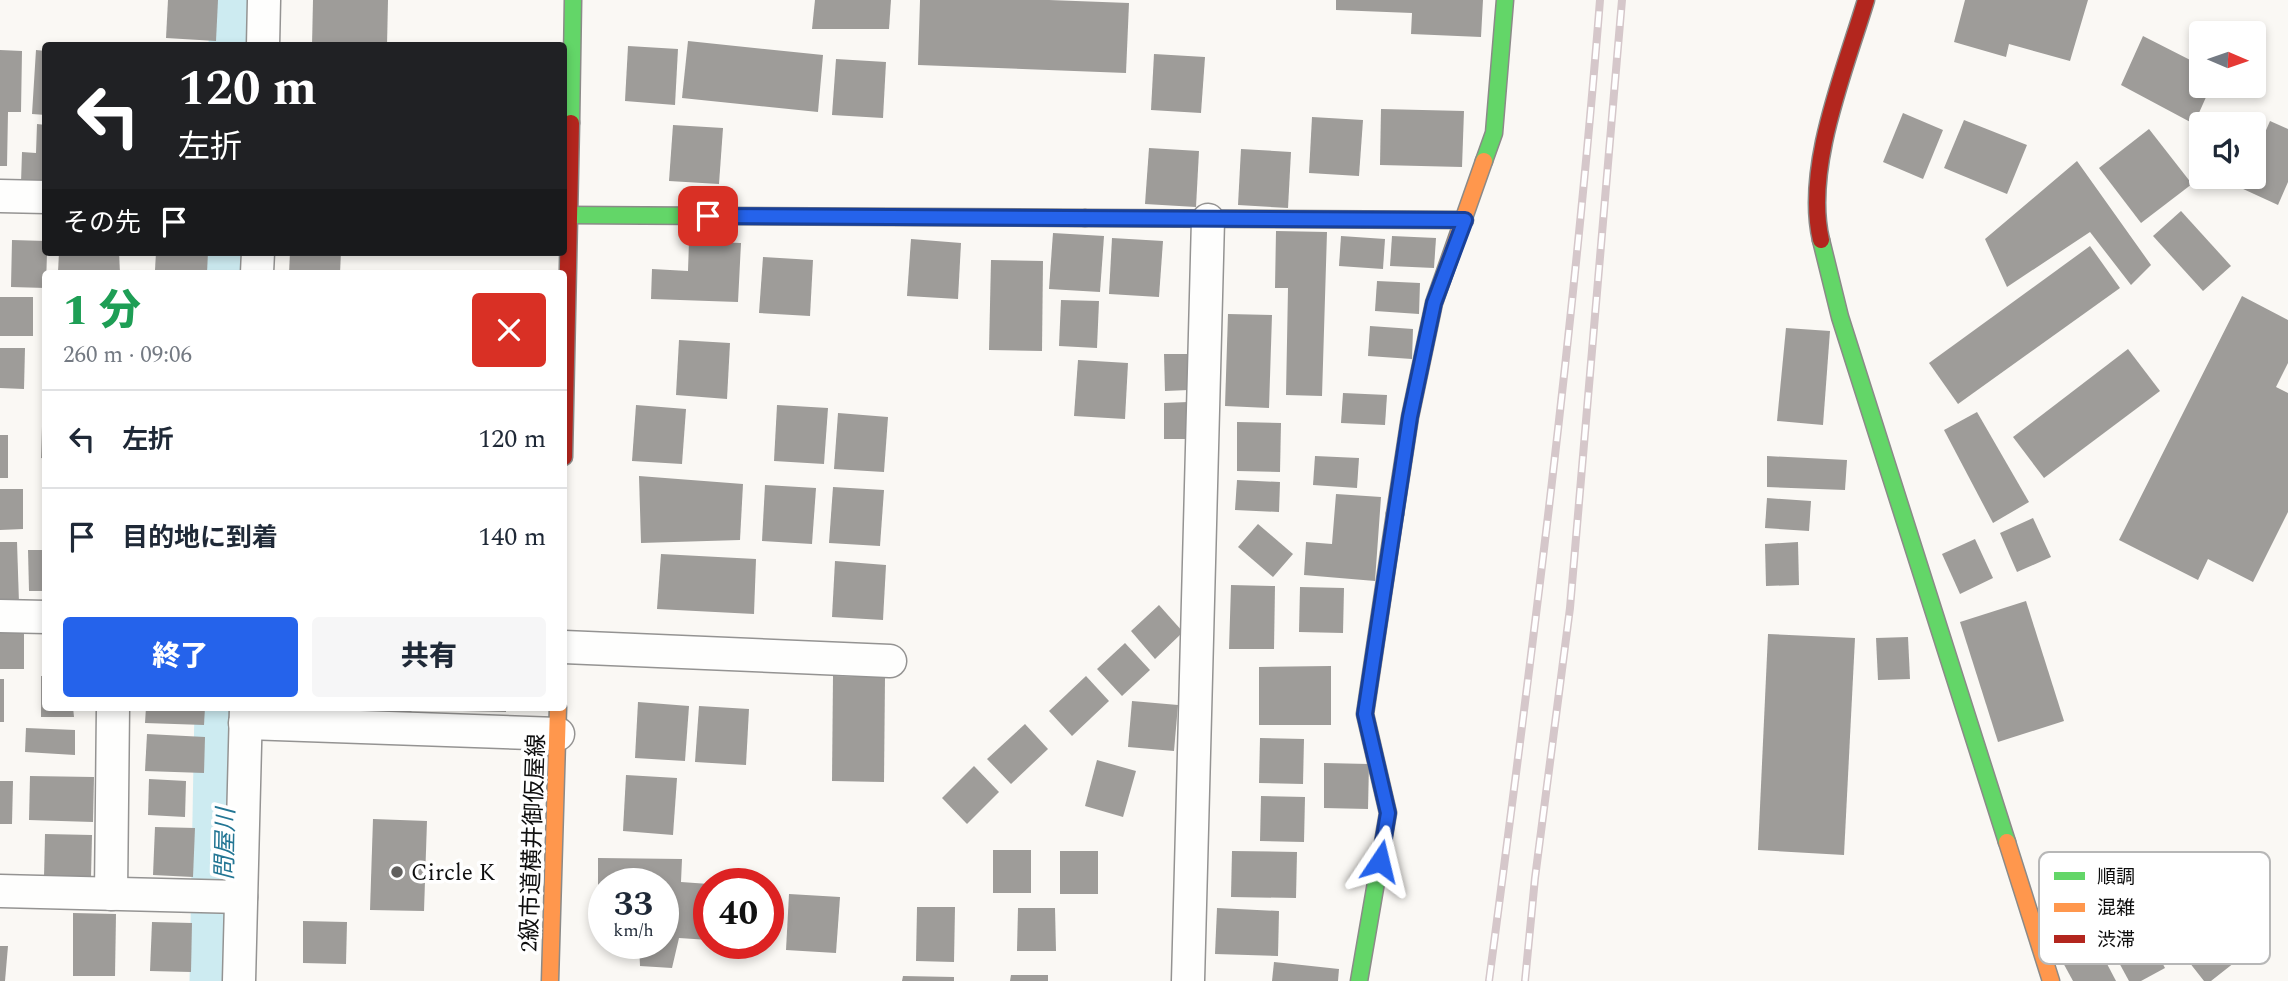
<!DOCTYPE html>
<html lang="ja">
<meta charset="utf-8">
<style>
:root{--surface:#fff;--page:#f6f6f7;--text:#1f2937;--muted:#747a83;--line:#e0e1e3;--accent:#2563eb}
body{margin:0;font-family:Spectral,"Noto Sans JP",serif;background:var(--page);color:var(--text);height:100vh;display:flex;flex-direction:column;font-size:26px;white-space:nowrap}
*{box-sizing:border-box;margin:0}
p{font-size:23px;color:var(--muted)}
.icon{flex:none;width:38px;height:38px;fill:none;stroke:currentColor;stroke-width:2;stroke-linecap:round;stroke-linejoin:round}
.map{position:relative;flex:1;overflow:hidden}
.side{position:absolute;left:42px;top:270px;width:525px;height:441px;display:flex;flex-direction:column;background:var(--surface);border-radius:7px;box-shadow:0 4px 10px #0003}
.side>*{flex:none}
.hud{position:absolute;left:42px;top:42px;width:525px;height:214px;border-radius:7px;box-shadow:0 4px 10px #0003;background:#202124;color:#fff;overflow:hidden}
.needle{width:46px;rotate:92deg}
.tools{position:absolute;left:2189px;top:21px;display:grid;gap:14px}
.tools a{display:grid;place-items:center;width:77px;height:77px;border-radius:7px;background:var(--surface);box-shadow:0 4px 10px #0003;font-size:35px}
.speed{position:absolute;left:588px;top:868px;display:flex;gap:14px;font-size:35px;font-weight:700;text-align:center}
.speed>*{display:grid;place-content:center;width:91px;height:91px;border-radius:50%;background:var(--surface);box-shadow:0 4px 10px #0003;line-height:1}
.speed small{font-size:18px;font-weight:400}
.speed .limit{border:10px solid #d22;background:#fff;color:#111}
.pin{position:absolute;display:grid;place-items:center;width:60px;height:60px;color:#fff;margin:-30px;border-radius:14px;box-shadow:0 4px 10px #0006}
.me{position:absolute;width:77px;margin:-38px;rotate:10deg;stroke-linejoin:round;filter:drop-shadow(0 0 5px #0008)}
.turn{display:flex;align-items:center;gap:24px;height:147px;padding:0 21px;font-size:32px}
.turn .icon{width:91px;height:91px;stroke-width:2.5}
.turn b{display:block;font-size:49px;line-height:60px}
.then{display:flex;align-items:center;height:66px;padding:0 21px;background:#0003;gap:14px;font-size:26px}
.round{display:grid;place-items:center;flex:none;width:74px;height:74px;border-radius:7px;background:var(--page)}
.head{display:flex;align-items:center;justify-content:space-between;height:119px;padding:0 21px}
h1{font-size:42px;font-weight:800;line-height:52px;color:#1e9e55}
.cta{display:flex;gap:14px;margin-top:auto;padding:14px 21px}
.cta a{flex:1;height:80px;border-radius:7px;background:var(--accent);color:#fff;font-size:28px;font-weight:800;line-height:80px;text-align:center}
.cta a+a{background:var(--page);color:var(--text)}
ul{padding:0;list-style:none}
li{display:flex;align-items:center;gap:21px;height:98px;padding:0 21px;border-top:2px solid var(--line)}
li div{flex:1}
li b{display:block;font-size:26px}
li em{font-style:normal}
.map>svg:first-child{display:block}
</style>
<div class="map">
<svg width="2288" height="981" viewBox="0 0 2288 981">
<rect width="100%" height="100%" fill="#faf8f4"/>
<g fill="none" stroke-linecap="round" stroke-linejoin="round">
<g stroke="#cdebf1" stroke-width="65">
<path d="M241,46l1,-46"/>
<path d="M236,273l1,-21"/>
<path d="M222,981l5,-274"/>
</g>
</g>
<g fill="#9e9c99">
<path d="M168,0h50l-2,41 -50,-3z"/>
<path d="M313,0h75l-1,46h-75z"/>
<path d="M815,0h76l-2,29h-77z"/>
<path d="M920,0h129l80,3 -3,70 -208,-8z"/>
<path d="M1336,0h147l-2,37 -70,-3 1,-21 -76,-3z"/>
<path d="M1965,0h123l-18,61 -61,-17 -3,13 -52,-15z"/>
<path d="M2143,36l59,30v20h9l-17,38 -73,-39z"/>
<path d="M688,41l135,14 -5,57 -136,-14z"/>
<path d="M628,46l50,3 -3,56 -50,-4z"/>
<path d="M0,50l22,1 -1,61h-13l-1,54h-7z"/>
<path d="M36,50l10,1v64l-14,-1z"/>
<path d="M1154,54l51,3 -4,56 -50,-3z"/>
<path d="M836,59l50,3 -3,56 -51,-3z"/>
<path d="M1381,109l83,2 -2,56 -82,-2z"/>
<path d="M1903,113l40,17 -20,49 -40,-17z"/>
<path d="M1312,117l51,3 -4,56 -50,-3z"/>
<path d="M1964,120l63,25 -20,49 -63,-26z"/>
<path d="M2270,121l18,8v53l-10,23 -37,-17 5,-11h8v-19z"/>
<path d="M37,124l9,1 -1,58h-24l1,-31 14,1z"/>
<path d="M673,125l50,3 -4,56 -50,-3z"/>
<path d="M2149,129l43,55 -51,39 -42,-55z"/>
<path d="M1149,148l50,3 -3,56 -51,-3z"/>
<path d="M1241,149l50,3 -3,56 -50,-3z"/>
<path d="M2077,161l74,104 -20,20 -41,-53 -83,55 -22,-48z"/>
<path d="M2181,211l50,55 -28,25 -50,-55z"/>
<path d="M1276,231l51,1 -5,164 -36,-1 2,-107h-13z"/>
<path d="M1053,233l51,3 -4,56 -51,-3z"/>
<path d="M1341,236l44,3 -2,30 -44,-3z"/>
<path d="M1392,236l44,2 -2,30 -44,-2z"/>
<path d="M1112,238l51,3 -4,56 -50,-3z"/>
<path d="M911,239l50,4 -3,56 -51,-3z"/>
<path d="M12,240l34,1v11h1l-1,36 -35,-1z"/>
<path d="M689,241l52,2 -3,59 -87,-3 1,-30 36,2z"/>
<path d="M2090,246l30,42 -162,116 -29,-41z"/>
<path d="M59,252h60l1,21 -62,-1z"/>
<path d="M156,252h52l-1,21 -52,-3z"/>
<path d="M290,252h51l-1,21h-51z"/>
<path d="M763,257l50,3 -3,56 -51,-3z"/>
<path d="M991,260l52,1 -1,90 -53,-1z"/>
<path d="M1377,281l43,2 -1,31 -44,-3z"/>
<path d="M2242,296l46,24v43l-12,24 12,6v119l-35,70 -45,-23 -10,21 -79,-40z"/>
<rect x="0" y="297" width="33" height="39"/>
<path d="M1061,300l38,1 -2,47 -38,-2z"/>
<path d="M1228,314l44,1 -3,93 -44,-2z"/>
<path d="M1370,326l43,3 -1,30 -44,-3z"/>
<path d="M1786,328l44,3 -7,94 -46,-4z"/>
<path d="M679,340l51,3 -3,56 -51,-4z"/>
<path d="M0,348h25l-1,41 -24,-1z"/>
<path d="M2128,349l32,42 -116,87 -31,-41z"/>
<path d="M1164,354h25v36l-24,1z"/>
<path d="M1078,360l50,3 -3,56 -51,-3z"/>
<path d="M1343,393l44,2 -2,30 -44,-2z"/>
<path d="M1188,402l1,37h-25v-36z"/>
<path d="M636,405l50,4 -4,55 -50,-3z"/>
<path d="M777,405l51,3 -4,56 -50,-3z"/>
<path d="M1977,412l52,90 -36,21 -49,-93z"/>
<path d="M838,413l50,4 -4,55 -50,-3z"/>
<path d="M1237,422l44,1 -1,49 -43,-1z"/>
<path d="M42,427h4v32l-5,-1z"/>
<rect x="0" y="435" width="8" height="43"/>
<path d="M1315,456l44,2 -2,30 -44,-3z"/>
<path d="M1767,456l80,4 -2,30 -78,-3z"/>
<path d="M639,476l104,8 -3,56 -99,3z"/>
<path d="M1237,480l43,2 -1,30 -44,-2z"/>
<path d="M765,485l51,3 -4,56 -50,-3z"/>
<path d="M833,487l51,3 -4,56 -51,-3z"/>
<path d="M0,489h23v40l-23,1z"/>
<path d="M1336,494l45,3 -6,84 -71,-6 2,-33 26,2z"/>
<path d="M1767,498l44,3 -2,30 -44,-3z"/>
<path d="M2033,518l18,39 -34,15 -17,-39z"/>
<path d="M1258,524l35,30 -20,23 -35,-30z"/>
<path d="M1975,539l18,39 -33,16 -18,-40z"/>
<path d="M0,542h17l2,61h-19z"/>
<path d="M1798,542l1,43 -33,1 -1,-42z"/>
<path d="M28,550h18v41h-17z"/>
<path d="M661,554l95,5 -2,55 -97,-5z"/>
<path d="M835,561l51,4 -3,55 -51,-3z"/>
<path d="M1231,585l44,1 -1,63h-45z"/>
<path d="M1300,587l44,1 -1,45 -44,-1z"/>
<path d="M2026,601l38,120 -66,21 -38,-120z"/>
<path d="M1159,605l24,27 -28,27 -24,-28z"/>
<rect x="0" y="628" width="24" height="41"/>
<path d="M1768,634l87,4 -11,217 -86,-5z"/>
<path d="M1908,637l2,42 -32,1 -2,-42z"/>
<path d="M1125,643l25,27 -28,26 -25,-27z"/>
<path d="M1331,666v59h-72v-58z"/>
<path d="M41,676h5v31h27l1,10h-33z"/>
<path d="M833,676l52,1 -1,105 -52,-1z"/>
<path d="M1086,676l23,25 -37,35 -23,-25z"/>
<rect x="0" y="679" width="4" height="43"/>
<path d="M1132,701l46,4 -4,46 -46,-4z"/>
<path d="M638,702l51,4 -4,55 -50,-3z"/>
<path d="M699,706l50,3 -3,56 -51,-3z"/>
<path d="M146,707h59l-1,18 -59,-2z"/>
<path d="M368,707h44l-1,8h-43z"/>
<path d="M462,707h44v5l-44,-1z"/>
<path d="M1025,724l23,25 -37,35 -24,-25z"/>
<path d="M26,728l49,2v25l-50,-3z"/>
<path d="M147,734l58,3 -1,36 -59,-2z"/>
<path d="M1260,738l44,1 -1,45 -44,-1z"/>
<path d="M1097,760l39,11 -13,46 -38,-11z"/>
<path d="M1324,763l45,1 -1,45 -44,-1z"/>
<path d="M974,766l25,26 -32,32 -25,-26z"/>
<path d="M626,775l51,3 -4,57 -50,-4z"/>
<path d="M30,776l64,1 -1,45 -64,-2z"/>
<path d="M149,779l37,2 -1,36 -37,-2z"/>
<path d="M0,781h13l-1,43h-12z"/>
<path d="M1261,796l44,1 -1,45 -44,-1z"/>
<path d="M373,819l54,2 -3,90 -54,-1z"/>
<path d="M155,827l40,1 -2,49 -40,-2z"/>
<path d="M45,834l47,1 -1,43 -47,-1z"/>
<rect x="993" y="850" width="38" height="43"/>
<rect x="1060" y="851" width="38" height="43"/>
<path d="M1232,851l65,1 -1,46 -65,-1z"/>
<path d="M598,858l84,1 -1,23 28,2v56l-30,-2 -7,30 -32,-2 -1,-23h24v-59h-59v10h-6z"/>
<path d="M2176,881l18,22 19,-16 45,57 -47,37h-7l-59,-75z"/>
<path d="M789,894l51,3 -4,56 -50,-3z"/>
<path d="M917,907h38l-1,55 -38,-1z"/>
<path d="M1018,908h37l1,43h-39z"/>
<path d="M1217,908l62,3 -1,45 -63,-2z"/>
<path d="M73,913l43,1 -1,62h-42z"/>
<path d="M2138,918l27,50 -24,13h-12l-24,-44z"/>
<path d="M303,921l44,1 -1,42 -43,-1z"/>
<path d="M152,922l40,1 -1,49 -41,-1z"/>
<path d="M2095,941l21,40h-43l-12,-22z"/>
<path d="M0,946h8l-3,35h-5z"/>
<path d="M1274,962l65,7 -1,12h-66z"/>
<path d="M1011,975h37v6h-38z"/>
<path d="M903,976l51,1v4h-52z"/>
</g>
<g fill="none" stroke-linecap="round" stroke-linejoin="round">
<defs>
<g id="street">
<path d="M263,46l1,-46"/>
<path d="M0,196l46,1"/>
<path d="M257,273l1,-21"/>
<path d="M0,616l46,1"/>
<path d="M564,647l326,14"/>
<path d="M245,723l313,11"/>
<path d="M0,891l241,6"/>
<path d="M111,894l2,-187"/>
<path d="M239,981l7,-274"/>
<path d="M1188,981l20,-761"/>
</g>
<g id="fast">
<path d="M571,123l2,-123"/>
<path d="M1484,161l10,-28 11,-133"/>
<path d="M564,215l521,3"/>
<path d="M1821,240l19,77 167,525"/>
<path d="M1359,981l29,-168 -23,-99 30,-200"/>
</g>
<g id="slow">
<path d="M1085,218l380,2"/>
<path d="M1395,514l15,-97 24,-114 50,-142"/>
<path d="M2007,842l44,139"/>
<path d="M550,981l8,-274"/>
</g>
<g id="jam">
<path d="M1821,240c-17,-72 24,-170 45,-240"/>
<path d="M564,457l7,-334"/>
</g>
</defs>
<use href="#street" stroke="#949392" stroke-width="35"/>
<use href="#fast" stroke="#8b8a88" stroke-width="19"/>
<use href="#slow" stroke="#8b8a88" stroke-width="19"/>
<use href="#jam" stroke="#8b8a88" stroke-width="19"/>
<use href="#street" stroke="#fefefd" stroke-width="32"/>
<use href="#fast" stroke="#63d668" stroke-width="16"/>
<use href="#slow" stroke="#ff974d" stroke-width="16"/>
<use href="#jam" stroke="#b3261e" stroke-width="16"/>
<defs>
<g id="rail">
<path d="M1489,981c43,-326 85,-653 111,-981"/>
<path d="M1525,981l10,-103 35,-270 52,-608"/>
</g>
</defs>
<use href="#rail" stroke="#d5c7ca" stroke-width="8"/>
<use href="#rail" stroke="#fff" stroke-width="5" stroke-dasharray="16" stroke-linecap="butt"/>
</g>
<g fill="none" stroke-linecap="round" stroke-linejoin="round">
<defs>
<path id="route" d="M708,216l757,4 -31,83 -24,114 -45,297 23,99 -8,48"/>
</defs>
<use href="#route" stroke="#184099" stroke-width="18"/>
<use href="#route" stroke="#2563eb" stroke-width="12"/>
</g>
<circle fill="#61605e" stroke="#fff" stroke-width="2.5" cx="397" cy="872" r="7"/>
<g text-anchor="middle" stroke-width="7" stroke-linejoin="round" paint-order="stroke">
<g font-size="23" fill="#0e0e0e" stroke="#fff">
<text transform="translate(532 843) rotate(-88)" y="8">2級市道横井御仮屋線</text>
</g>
<g font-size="23" fill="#0e0e0e" stroke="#fff" text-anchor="start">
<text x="411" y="880">Circle K</text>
</g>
<g font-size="24" font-style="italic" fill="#237694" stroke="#fff">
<text transform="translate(225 844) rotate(-89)" y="8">問屋川</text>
</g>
</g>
<rect x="2039" y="852" width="231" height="112" rx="10" fill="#fff" stroke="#b7b7b7" stroke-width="2"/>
<rect x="2054" y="872" width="31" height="8" fill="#63d668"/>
<rect x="2054" y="903" width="31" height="9" fill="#ff974d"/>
<rect x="2054" y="935" width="31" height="8" fill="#b3261e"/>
<g font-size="19" fill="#0e0e0e">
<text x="2097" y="883">順調</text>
<text x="2097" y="914">混雑</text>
<text x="2097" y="946">渋滞</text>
</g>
</svg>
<div class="tools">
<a><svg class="needle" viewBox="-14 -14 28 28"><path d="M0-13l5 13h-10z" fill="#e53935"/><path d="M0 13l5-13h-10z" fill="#747a83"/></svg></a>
<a><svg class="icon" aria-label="sound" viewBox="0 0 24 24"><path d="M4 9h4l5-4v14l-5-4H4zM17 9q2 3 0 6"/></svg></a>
</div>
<div class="speed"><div>33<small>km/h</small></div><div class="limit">40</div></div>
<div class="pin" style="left:708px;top:216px;background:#d93025"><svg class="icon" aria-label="arrive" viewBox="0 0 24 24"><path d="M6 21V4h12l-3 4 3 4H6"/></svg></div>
<svg class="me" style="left:1380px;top:861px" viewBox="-20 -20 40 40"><path d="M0-17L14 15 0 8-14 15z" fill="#2563eb" stroke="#fff" stroke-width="4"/></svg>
<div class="hud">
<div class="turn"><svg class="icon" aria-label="left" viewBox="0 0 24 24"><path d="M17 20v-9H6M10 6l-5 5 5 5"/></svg><div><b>120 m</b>左折</div></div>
<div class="then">その先<svg class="icon" aria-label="arrive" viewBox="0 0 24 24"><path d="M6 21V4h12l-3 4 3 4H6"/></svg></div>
</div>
<section class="side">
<div class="head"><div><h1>1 分</h1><p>260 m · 09:06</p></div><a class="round" style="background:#d93025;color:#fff"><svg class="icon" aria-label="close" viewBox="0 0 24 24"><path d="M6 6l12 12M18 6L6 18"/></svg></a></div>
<ul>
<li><svg class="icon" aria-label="left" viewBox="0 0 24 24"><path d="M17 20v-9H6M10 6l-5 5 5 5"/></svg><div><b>左折</b></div><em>120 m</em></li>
<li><svg class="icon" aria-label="arrive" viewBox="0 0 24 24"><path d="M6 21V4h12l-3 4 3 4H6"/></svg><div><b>目的地に到着</b></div><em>140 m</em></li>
</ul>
<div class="cta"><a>終了</a><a>共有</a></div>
</section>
</div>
